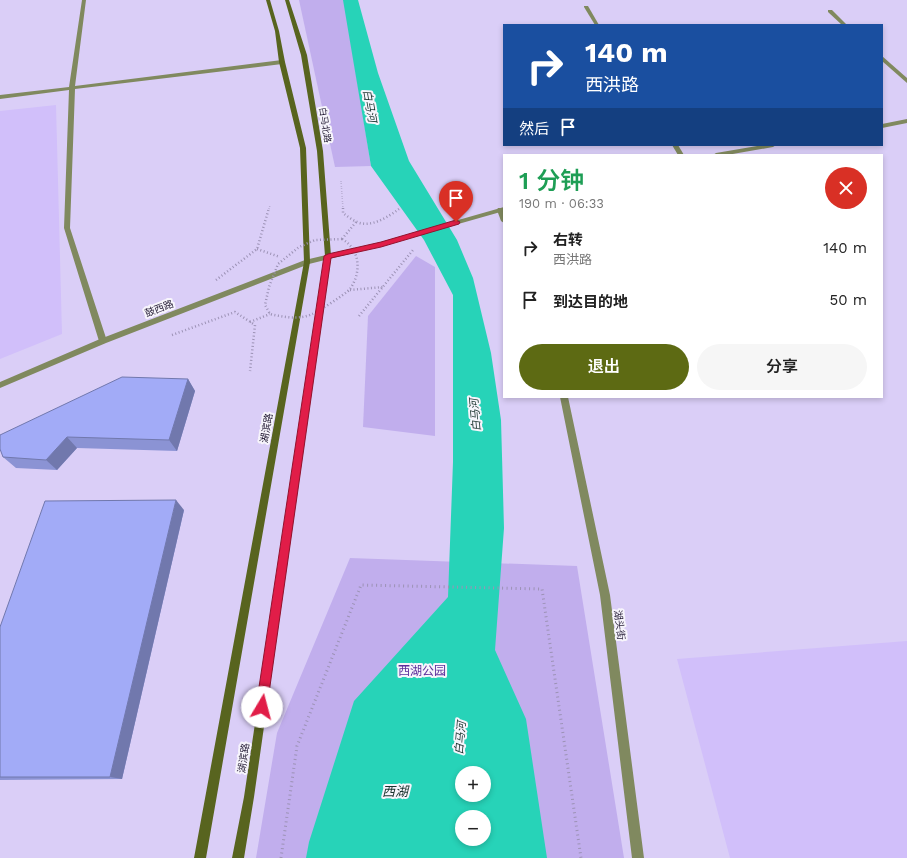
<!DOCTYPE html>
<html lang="zh">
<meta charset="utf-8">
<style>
:root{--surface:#fff;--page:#f6f6f6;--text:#222;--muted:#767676;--accent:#5d6a13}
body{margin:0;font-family:"Work Sans","Noto Sans SC",sans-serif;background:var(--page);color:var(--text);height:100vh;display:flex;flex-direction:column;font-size:15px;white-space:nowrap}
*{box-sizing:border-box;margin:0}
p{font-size:13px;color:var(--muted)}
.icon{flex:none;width:22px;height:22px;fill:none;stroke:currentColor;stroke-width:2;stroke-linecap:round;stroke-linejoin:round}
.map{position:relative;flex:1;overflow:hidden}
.panel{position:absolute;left:503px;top:154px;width:380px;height:244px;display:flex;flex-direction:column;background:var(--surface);border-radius:0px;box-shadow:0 2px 6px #0003}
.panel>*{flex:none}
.top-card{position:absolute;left:503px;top:24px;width:380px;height:122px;border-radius:0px;box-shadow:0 2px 6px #0003;background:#1a4fa0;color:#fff;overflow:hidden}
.buttons{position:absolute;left:455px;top:766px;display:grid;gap:8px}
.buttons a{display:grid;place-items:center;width:36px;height:36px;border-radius:50%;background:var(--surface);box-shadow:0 2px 6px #0003;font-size:20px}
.pin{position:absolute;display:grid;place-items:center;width:34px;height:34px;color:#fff;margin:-41px -17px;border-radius:50% 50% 50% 0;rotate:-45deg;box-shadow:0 0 4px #0007}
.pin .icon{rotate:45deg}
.me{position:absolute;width:44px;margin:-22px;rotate:8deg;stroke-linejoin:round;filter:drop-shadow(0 0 3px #0008)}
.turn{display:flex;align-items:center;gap:14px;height:84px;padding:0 16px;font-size:18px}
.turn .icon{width:52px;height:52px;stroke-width:2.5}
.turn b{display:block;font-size:28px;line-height:34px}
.then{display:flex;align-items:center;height:38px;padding:0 16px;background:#0003;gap:8px;font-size:15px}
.round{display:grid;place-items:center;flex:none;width:42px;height:42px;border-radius:21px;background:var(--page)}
.headline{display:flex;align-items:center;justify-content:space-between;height:68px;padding:0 16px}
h1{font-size:24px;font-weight:600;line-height:30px;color:#1e9e55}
.action{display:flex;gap:8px;margin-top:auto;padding:8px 16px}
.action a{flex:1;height:46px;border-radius:24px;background:var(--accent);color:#fff;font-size:16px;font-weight:600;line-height:46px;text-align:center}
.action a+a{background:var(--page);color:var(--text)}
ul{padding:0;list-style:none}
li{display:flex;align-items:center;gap:12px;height:52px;padding:0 16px}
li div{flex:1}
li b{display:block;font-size:15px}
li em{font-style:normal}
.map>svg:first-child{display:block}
</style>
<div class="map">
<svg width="907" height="858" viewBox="0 0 907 858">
<rect width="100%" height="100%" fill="#dacef7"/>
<g fill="#d1bffa">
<path d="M56,105l6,229 -62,25v-248z"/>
<path d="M907,641v217h-177l-53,-199z"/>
</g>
<g fill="#c1aeed" fill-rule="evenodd">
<path d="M299,0h45l27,166 -36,1z"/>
<path d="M416,256l19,11v169l-72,-9 5,-111z"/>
<path d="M350,558l227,8 47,292h-368l21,-125zM462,773h22v22h-22zM462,817h22v22h-22z"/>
</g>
<path fill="#27d3b8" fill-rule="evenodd" d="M343,0h15l20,73 31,88 48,79 16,38 18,75 10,67 3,108 -9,122 31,69 21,139h-241l3,-16 45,-141 94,-104 5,-135v-167l-29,-55 -53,-74zM462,773h22v22h-22zM462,817h22v22h-22z"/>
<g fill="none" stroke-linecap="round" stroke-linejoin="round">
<g stroke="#9c92b5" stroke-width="1.5" stroke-dasharray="0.5 2" stroke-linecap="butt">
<path d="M341,181l2,28"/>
<path d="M269,209l1,-4"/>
</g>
<g stroke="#9c92b5" stroke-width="2.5" stroke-dasharray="1 2.5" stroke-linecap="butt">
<path d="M343,208v5c4,3 9,7 14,9 14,6 31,-5 42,-13"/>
<path d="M342,239l14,-17"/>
<path d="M257,249l23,8"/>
<path d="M216,280l41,-31 12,-41"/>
<path d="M359,316l54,-66"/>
<path d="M250,322l20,-8"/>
<path d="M172,335l63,-23 20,13 -5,46"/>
</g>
<path stroke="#9c92b5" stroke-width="3" stroke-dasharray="1 3.5" stroke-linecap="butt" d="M281,858l16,-112 64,-161 181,4 39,269"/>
<g fill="#80895f" fill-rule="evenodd">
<path d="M82,0h4l-11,86 207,-26 3,2 -3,2 -207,25 -5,139 37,113 -4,3 -4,-3 -35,-113 5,-138 -69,9v-4l69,-8z"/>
<path d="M584,6h4l11,19h-4l-11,-18z"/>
<path d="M828,10h4l15,15h-5l-14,-13z"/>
<path d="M882,56l25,22v5l-25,-22z"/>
<path d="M672,145h6l6,10h-6z"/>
<path d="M498,208h2l3,2 1,13 -3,-2 -4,-11z"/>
<path d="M560,397h8l42,198 34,263h-12l-32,-263z"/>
</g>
<g fill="#80895f" fill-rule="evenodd">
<path d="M907,119v4l-25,5v-4z"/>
<path d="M763,145h13l-3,2 -46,8h-14l3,-2z"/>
<path d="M504,207v4l-123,35 -72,18 -203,79 -106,45v-6l100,-43 205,-79 76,-18z"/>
</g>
<g fill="#58641f" fill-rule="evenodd">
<path d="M266,0h4l9,31 6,31 21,86 4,114 -104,596h-12l110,-596 -4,-114 -21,-86 -4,-31z"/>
<path d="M285,0h4l18,55 16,96 8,105 -77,541 -10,61h-12l12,-61 81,-541 -8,-105 -16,-96z"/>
</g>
<g stroke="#9c92b5" stroke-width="2.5" stroke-dasharray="1 2.5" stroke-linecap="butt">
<path d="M342,239c18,10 20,33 8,50 -3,4 -32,23 -38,25 -12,6 -29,3 -42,0l-5,-9 4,-18 9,-23 21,-17 16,-7z"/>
<path d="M350,290l33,-3"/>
</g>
</g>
<g fill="#8b93d4">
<path d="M188,379l7,12 -18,60 -100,-3 -20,22 -41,-2 -13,-11z"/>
<path d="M184,510l-62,269 -122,1v-153z"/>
</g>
<g fill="#7178ad">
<path d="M188,379l7,12 -18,60 -8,-11z"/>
<path d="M67,437l10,11 -20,22 -11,-10z"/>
<path d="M176,500l8,10 -62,269 -12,-2z"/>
</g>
<g fill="#a2abf7" stroke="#7178ad">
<path d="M122,377l66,2 -19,61 -102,-3 -21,23 -43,-3 -3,-8v-14z"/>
<path d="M176,500l-66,277h-110v-150l45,-126z"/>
</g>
<path fill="#e11d48" stroke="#92132f" d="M456,220l4,2 -1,2 -78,23 -50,11 -64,449 -1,4 -4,2 -4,-2 -2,-4 68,-451 4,-2 53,-12z"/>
<g text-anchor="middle" stroke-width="4" stroke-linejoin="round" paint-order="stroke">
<g font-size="9" fill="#251d36" stroke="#f7f5fc">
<text transform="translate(325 125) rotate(81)" y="3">白马北路</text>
</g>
<g font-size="10" fill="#251d36" stroke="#f7f5fc">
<text transform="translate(159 308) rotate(-21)" y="4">鼓西路</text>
<text transform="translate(266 428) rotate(-80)" y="4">湖滨路</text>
<text transform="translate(620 625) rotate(83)" y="4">湖头街</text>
<text transform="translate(243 758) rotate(-82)" y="4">湖滨路</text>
</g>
<g font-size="11" font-style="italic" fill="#19322d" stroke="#f7f5fc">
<text transform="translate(370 106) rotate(80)" y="4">白马河</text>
<text transform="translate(475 415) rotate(-95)" y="4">白马河</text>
<text transform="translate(460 738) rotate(-85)" y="4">白马河</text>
</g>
<g font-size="12" fill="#5c2f9b" stroke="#f7f5fc">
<text x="422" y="675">西湖公园</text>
</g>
<g font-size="13" font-style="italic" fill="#19322d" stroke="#f7f5fc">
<text x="395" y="796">西湖</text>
</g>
</g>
</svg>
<div class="buttons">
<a>+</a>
<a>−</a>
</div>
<div class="pin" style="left:456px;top:222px;background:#d93025"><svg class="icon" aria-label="arrive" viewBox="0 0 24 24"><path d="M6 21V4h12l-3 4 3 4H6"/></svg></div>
<svg class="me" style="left:262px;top:707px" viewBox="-20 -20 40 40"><circle r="19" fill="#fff"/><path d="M0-13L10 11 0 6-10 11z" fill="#e11d48"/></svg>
<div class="top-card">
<div class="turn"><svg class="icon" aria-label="right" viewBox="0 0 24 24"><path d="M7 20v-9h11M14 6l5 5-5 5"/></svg><div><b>140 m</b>西洪路</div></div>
<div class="then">然后<svg class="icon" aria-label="arrive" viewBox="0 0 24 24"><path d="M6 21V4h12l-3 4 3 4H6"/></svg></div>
</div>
<section class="panel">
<div class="headline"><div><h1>1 分钟</h1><p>190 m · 06:33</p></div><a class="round" style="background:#d93025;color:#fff"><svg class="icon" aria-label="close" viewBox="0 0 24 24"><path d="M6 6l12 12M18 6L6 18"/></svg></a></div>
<ul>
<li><svg class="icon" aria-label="right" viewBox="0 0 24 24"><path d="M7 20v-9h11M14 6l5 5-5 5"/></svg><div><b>右转</b><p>西洪路</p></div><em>140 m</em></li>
<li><svg class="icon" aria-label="arrive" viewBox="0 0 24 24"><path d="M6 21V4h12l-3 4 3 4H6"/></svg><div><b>到达目的地</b></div><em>50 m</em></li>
</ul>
<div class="action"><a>退出</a><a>分享</a></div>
</section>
</div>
